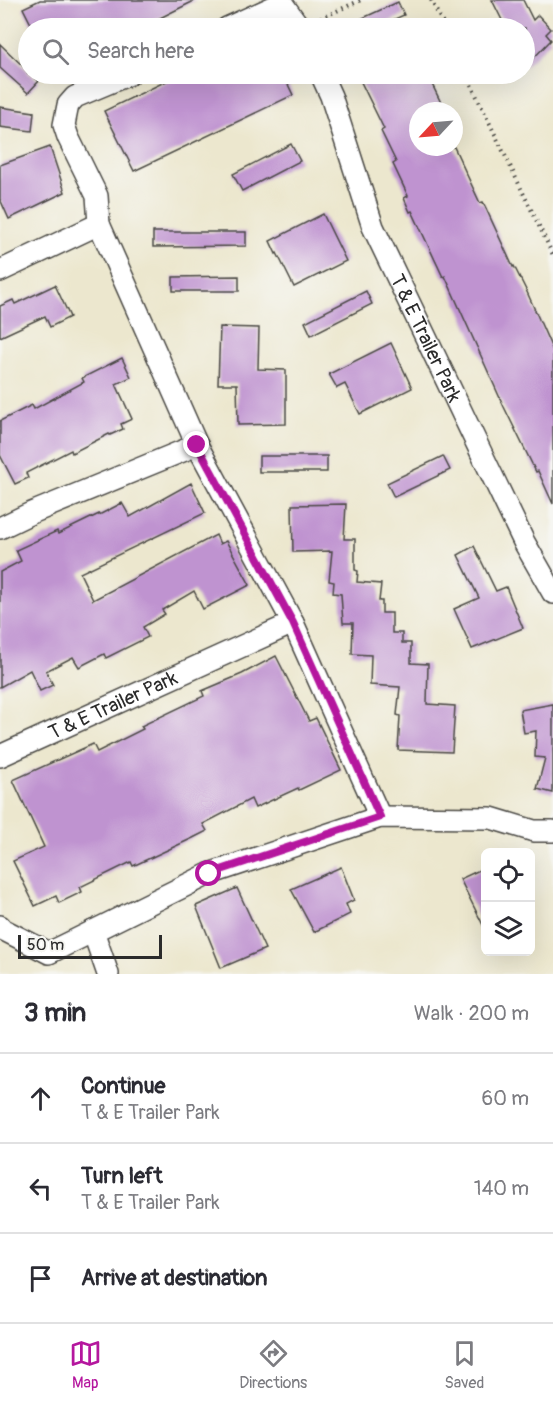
<!DOCTYPE html>
<html lang="en">
<head>
<meta charset="utf-8">
<style>
	:root { --surface:#fff; --page:#f7f7f7; --text:#2b2b33; --muted:#7c7c81; --line:#e1e1e2; --accent:#b5179e }
	body { margin:0; font-family:Pangolin,sans-serif; background:var(--page); color:var(--text) }
	.controls { position:absolute; right:18px; bottom:18px; display:grid; overflow:hidden; border-radius:9px; box-shadow:0 6px 24px #0002 }
	.controls button { width:54px; height:54px; display:grid; place-items:center; padding:0; border:0; border-bottom:2px solid var(--line); background:var(--surface); color:var(--text); font:30px sans-serif }
	.compass { position:absolute; left:409px; top:102px; width:54px; height:54px; border-radius:50%; background:var(--surface); box-shadow:0 6px 24px #0002; rotate:244deg }
	.scale { position:absolute; left:18px; bottom:15px; width:144px; box-sizing:border-box; padding-left:6px; border:3px solid #2b2b2b; border-top:0; font-size:16px; line-height:21px; white-space:nowrap; color:#2b2b2b; -webkit-text-stroke:4px #f6f6f2; paint-order:stroke }
	.stop { position:absolute; width:18px; height:18px; margin:-14px; border:4px solid #b5179e; border-radius:50%; background:#fff }
	.stop.end { background:#b5179e; border-color:#fff; box-shadow:0 2px 6px #0008 }
	.list { margin:0; padding:0; list-style:none }
	h2 { display:flex; justify-content:space-between; align-items:center; height:78px; margin:0; padding:0 24px; font-size:26px }
	h2 small { font-size:20px; font-weight:400; color:var(--muted) }
	.list li { display:grid; grid-template-columns:39px 1fr auto; gap:18px; align-items:center; box-sizing:border-box; height:90px; padding:0 24px; border-top:2px solid var(--line) }
	.list b { display:block; font-size:22px; white-space:nowrap }
	.list p { margin:0; font-size:20px; white-space:nowrap; color:var(--muted) }
	.list em { font-size:20px; font-style:normal; color:var(--muted) }
	.icon { flex:none; width:33px; height:33px; fill:none; stroke:currentColor; stroke-width:2; stroke-linecap:round; stroke-linejoin:round }
	.map { position:relative; flex:none; width:553px; height:974px; overflow:hidden }
	.search { position:absolute; background:var(--surface); box-shadow:0 6px 24px #0002; left:18px; right:18px; top:18px; height:66px; display:flex; align-items:center; gap:15px; box-sizing:border-box; padding:0 21px; border-radius:33px; color:var(--muted); font-size:22px }
	.sheet { height:348px; background:var(--surface) }
	nav { display:flex; justify-content:space-around; align-items:center; box-sizing:border-box; height:84px; border-top:2px solid var(--line); background:var(--surface); font-size:16px; color:var(--muted) }
	nav a { display:grid; justify-items:center; gap:3px }
	nav .on { color:var(--accent) }
	.map>svg:first-child { display:block }
</style>
</head>
<body>
<div class="map">
<svg width="553" height="974" viewBox="0 0 553 974">
	<rect width="100%" height="100%" fill="#f6f6f2"/>
	<filter id="ink" filterUnits="userSpaceOnUse"><feTurbulence type="fractalNoise" baseFrequency=".0167" numOctaves="2"/><feDisplacementMap in="SourceGraphic" scale="12" xChannelSelector="R" yChannelSelector="G"/><feConvolveMatrix kernelMatrix="1 2 1 2 8 2 1 2 1" color-interpolation-filters="sRGB"/></filter>
	<filter id="wash" filterUnits="userSpaceOnUse"><feTurbulence type="fractalNoise" baseFrequency=".008" numOctaves="4" result="noise"/><feDisplacementMap in="SourceGraphic" scale="24" xChannelSelector="R" yChannelSelector="G"/><feGaussianBlur stdDeviation="1.35" result="paint"/><feColorMatrix in="noise" values="0 0 0 0 0 0 0 0 0 0 0 0 0 0 0 0 0 1.4 0 .05"/><feComposite in="paint" operator="in"/></filter>
	<g filter="url(#wash)">
		<rect width="100%" height="100%" fill="#ece7ce"/>
		<g id="blocks">
			<g fill="#bf93d0">
				<polygon points="40,0 196,0 140,28 33,28 23,8"/>
				<polygon points="492,0 523,0 533,20 538,15 551,29 546,34 551,40 525,67 525,28 506,28"/>
				<polygon points="398,2 404,15 375,28 341,28"/>
				<polygon points="0,44 28,71 28,74 31,74 39,81 28,93 0,68"/>
				<polygon points="181,74 283,74 293,95 134,171 104,111"/>
				<polygon points="357,74 427,74 445,111 418,111 418,147 454,147 480,203 483,202 513,267 514,266 527,292 553,351 553,504 538,471 536,472 504,407 445,276 443,277 412,211 410,212 404,198 408,196 393,164 396,162 381,131 384,129"/>
				<polygon points="0,107 34,112 32,131 0,127"/>
				<polygon points="291,144 300,161 242,191 233,174"/>
				<polygon points="50,147 65,192 9,219 0,199 0,165"/>
				<polygon points="323,214 346,261 294,287 277,253 276,254 270,241"/>
				<polygon points="153,232 246,232 246,246 153,247"/>
				<polygon points="239,276 239,291 173,291 173,277"/>
				<polygon points="55,285 70,317 50,327 45,316 0,337 0,306 13,300 15,304"/>
				<polygon points="366,291 372,304 311,335 305,322"/>
				<polygon points="220,327 259,328 258,369 286,370 286,424 238,425 237,384 218,384"/>
				<polygon points="391,343 412,388 360,414 345,384 337,388 329,374"/>
				<polygon points="122,358 131,377 116,384 132,419 121,424 123,429 110,435 109,434 72,453 71,450 26,473 28,478 15,484 0,455 0,421 32,405 34,409 84,382 82,378"/>
				<rect x="259" y="456" width="68" height="16"/>
				<polygon points="443,456 450,470 394,497 387,483"/>
				<polygon points="191,483 205,513 80,573 93,600 216,535 220,544 226,541 250,585 203,609 194,591 162,610 165,614 143,627 148,637 106,658 104,654 79,667 73,657 46,671 53,685 40,691 30,670 0,687 0,572 21,561 16,550 57,531 58,534 99,514 99,515 122,503 130,517"/>
				<polygon points="346,504 344,539 355,539 355,570 358,571 357,582 381,584 379,601 382,601 382,613 392,613 392,633 402,633 402,643 411,643 411,663 428,664 427,704 455,706 452,752 398,750 400,716 397,715 400,687 370,685 371,655 352,654 353,623 343,623 341,594 333,593 334,582 329,581 332,551 293,552 292,505"/>
				<polygon points="474,546 496,591 506,587 523,628 472,649 454,609 479,598 458,555"/>
				<polygon points="276,656 309,721 316,718 341,770 299,790 298,788 255,808 251,799 203,824 207,831 193,838 133,866 131,862 80,887 82,892 59,903 56,896 35,906 13,861 44,847 13,780 93,744 97,752 143,729 141,726 204,696 202,691 242,674"/>
				<polygon points="553,704 553,793 537,789 545,758 535,757 536,731 524,733 520,710"/>
				<polygon points="341,867 354,900 346,904 350,914 314,932 291,889"/>
				<polygon points="486,867 486,931 460,879"/>
				<polygon points="237,888 265,949 221,968 196,906"/>
			</g>
		</g>
	</g>
	<g filter="url(#ink)">
		<use href="#blocks" fill-opacity="0" stroke="#484743" stroke-width="1.5"/>
		<g fill="none" stroke-linecap="round" stroke-linejoin="round">
			<defs>
				<g id="minor">
					<polyline points="227,28 282,3 300,28"/>
					<polyline points="130,74 75,97 68,105 64,125 68,137 97,196 99,224 197,445 293,623 380,817"/>
					<path id="s1" d="M321 74 331 96 373 227 524 542 553 593"/>
					<polyline points="0,271 99,224"/>
					<polyline points="0,528 29,514 197,445"/>
					<path id="s2" d="M0 756 293 623"/>
					<polyline points="0,926 2,929 49,953 209,874 380,817 491,818 534,831 553,831"/>
					<polyline points="93,931 108,974"/>
				</g>
			</defs>
			<use href="#minor" stroke="#484743" stroke-width="24"/>
			<g stroke="#484743" stroke-width="4" stroke-dasharray="1.5 4.5" stroke-linecap="butt">
				<polyline points="431,0 445,28"/>
				<polyline points="315,21 361,0"/>
				<polyline points="466,74 553,255"/>
			</g>
			<use href="#minor" stroke="#fff" stroke-width="21"/>
		</g>
	</g>
	<g fill="none" stroke-linecap="round" stroke-linejoin="round" filter="url(#ink)">
		<polyline stroke="#b5179e" stroke-width="8" points="197,445 293,623 380,817 209,874"/>
	</g>
	<g text-anchor="middle" stroke-width="4.5" stroke-linejoin="round" paint-order="stroke">
		<g font-size="20" fill="#2b2b2b" stroke="#f6f6f2">
			<text dy="7" stroke="none"><textPath href="#s1" startOffset="285">T &amp; E Trailer Park</textPath></text>
			<text dy="7" stroke="none"><textPath href="#s2" startOffset="124">T &amp; E Trailer Park</textPath></text>
		</g>
	</g>
</svg>
<div class="controls">
<button><svg class="icon" aria-label="locate" viewBox="0 0 24 24"><circle cx="12" cy="12" r="6"/><path d="M12 2v4M12 18v4M2 12h4M18 12h4"/></svg></button>
<button><svg class="icon" aria-label="layers" viewBox="0 0 24 24"><path d="M12 4l9 5-9 5-9-5zM3 14l9 5 9-5"/></svg></button>
</div>
<svg class="compass" viewBox="-18 -18 36 36"><path d="M0-13l5 13h-10z" fill="#e53935"/><path d="M0 13l5-13h-10z" fill="#7c7c81"/></svg>
<div class="scale">50 m</div>
<div class="stop" style="left:209px;top:874px"></div>
<div class="stop end" style="left:197px;top:445px"></div>
<div class="search"><svg class="icon" aria-label="search" viewBox="0 0 24 24"><circle cx="10" cy="10" r="6"/><path d="M15 15l6 6"/></svg>Search here</div>
</div>
<section class="sheet">
<h2>3 min<small>Walk · 200 m</small></h2>
<ul class="list">
<li><svg class="icon" aria-label="ahead" viewBox="0 0 24 24"><path d="M12 20V5M6 11l6-6 6 6"/></svg><div><b>Continue</b><p>T &amp; E Trailer Park</p></div><em>60 m</em></li>
<li><svg class="icon" aria-label="left" viewBox="0 0 24 24"><path d="M17 20v-9H6M10 6l-5 5 5 5"/></svg><div><b>Turn left</b><p>T &amp; E Trailer Park</p></div><em>140 m</em></li>
<li><svg class="icon" aria-label="arrive" viewBox="0 0 24 24"><path d="M6 21V4h12l-3 4 3 4H6"/></svg><div><b>Arrive at destination</b></div></li>
</ul>
</section>
<nav>
<a class="on"><svg class="icon" aria-label="map" viewBox="0 0 24 24"><path d="M3 6l6-2 6 2 6-2v14l-6 2-6-2-6 2zM9 4v14M15 6v14"/></svg>Map</a>
<a><svg class="icon" aria-label="directions" viewBox="0 0 24 24"><path d="M12 3l9 9-9 9-9-9zM9 14v-3h6M13 9l2 2-2 2"/></svg>Directions</a>
<a><svg class="icon" aria-label="saved" viewBox="0 0 24 24"><path d="M7 4h10v16l-5-4-5 4z"/></svg>Saved</a>
</nav>
</body>
</html>
